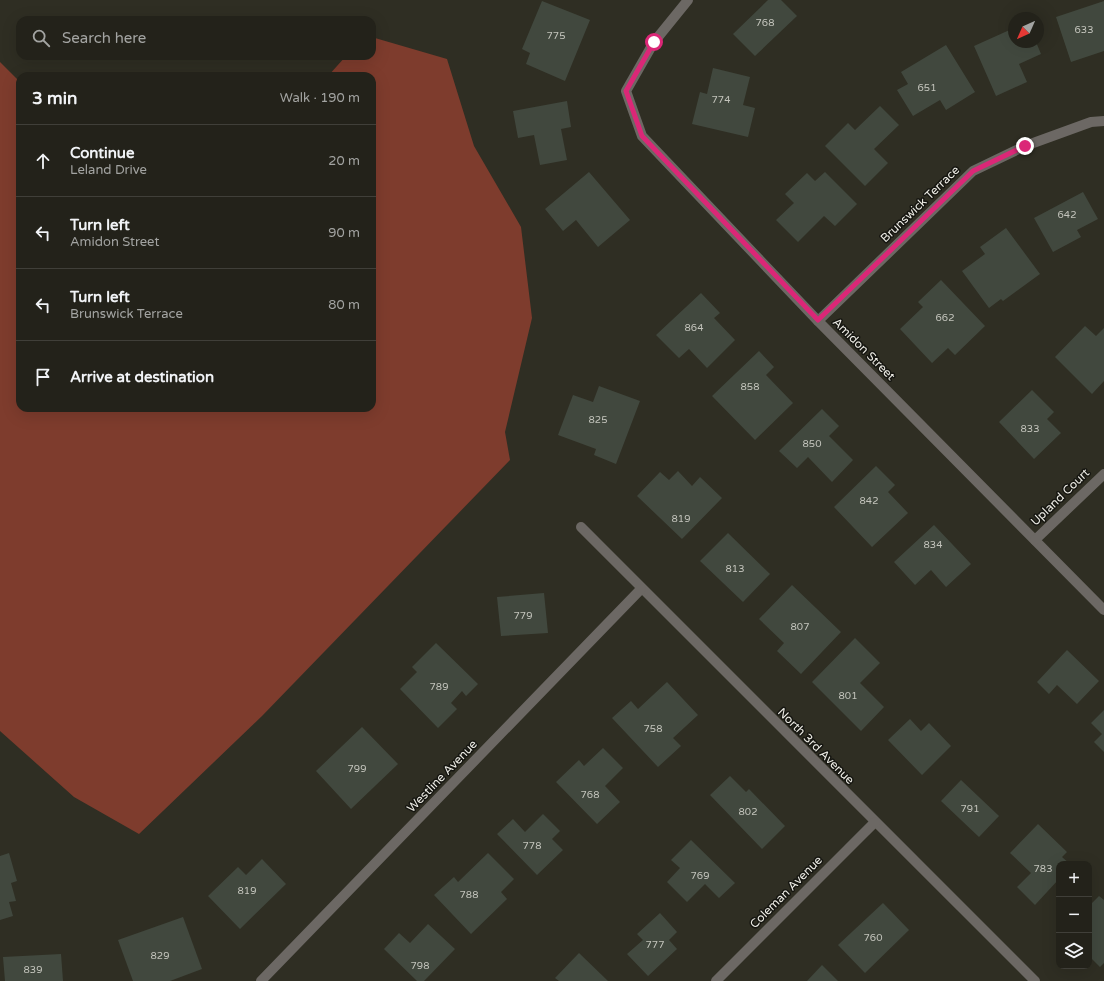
<!DOCTYPE html>
<html lang="en">
<head>
<meta charset="utf-8">
<style>
	:root { --surface:#23221a; --page:#2b2a23; --text:#f1f3f6; --muted:#a3a4a2; --line:#403f39 }
	body { margin:0; font-family:"Varela Round",sans-serif; background:var(--page); color:var(--text) }
	.controls { position:absolute; right:12px; bottom:12px; display:grid; overflow:hidden; border-radius:8px; box-shadow:0 4px 16px #0002 }
	.controls button { width:36px; height:36px; display:grid; place-items:center; padding:0; border:0; border-bottom:1px solid var(--line); background:var(--surface); color:var(--text); font:20px sans-serif }
	.compass { position:absolute; left:1008px; top:12px; width:36px; height:36px; border-radius:50%; background:var(--surface); box-shadow:0 4px 16px #0002; rotate:225deg }
	.stop { position:absolute; width:12px; height:12px; margin:-9px; border:3px solid #db2777; border-radius:50%; background:#fff }
	.stop.end { background:#db2777; border-color:#fff; box-shadow:0 1px 4px #0008 }
	.list { margin:0; padding:0; list-style:none }
	h2 { display:flex; justify-content:space-between; align-items:center; height:52px; margin:0; padding:0 16px; font-size:17px }
	h2 small { font-size:13px; font-weight:400; color:var(--muted) }
	.list li { display:grid; grid-template-columns:26px 1fr auto; gap:12px; align-items:center; box-sizing:border-box; height:72px; padding:0 16px; border-top:1px solid var(--line) }
	.list b { display:block; font-size:15px; white-space:nowrap }
	.list p { margin:0; font-size:13px; white-space:nowrap; color:var(--muted) }
	.list em { font-size:13px; font-style:normal; color:var(--muted) }
	.icon { flex:none; width:22px; height:22px; fill:none; stroke:currentColor; stroke-width:2; stroke-linecap:round; stroke-linejoin:round }
	.map { position:relative; flex:none; width:1104px; height:981px; overflow:hidden }
	.search { position:absolute; background:var(--surface); box-shadow:0 4px 16px #0002; left:16px; top:16px; width:360px; height:44px; display:flex; align-items:center; gap:10px; box-sizing:border-box; padding:0 14px; border-radius:12px; color:var(--muted); font-size:15px }
	.panel { position:absolute; background:var(--surface); box-shadow:0 4px 16px #0002; left:16px; top:72px; width:360px; height:340px; border-radius:12px }
	.map>svg:first-child { display:block }
</style>
</head>
<body>
<div class="map">
<svg width="1104" height="981" viewBox="0 0 1104 981">
	<rect width="100%" height="100%" fill="#2f2e23"/>
	<polygon fill="#7e3c2d" points="375,38 447,59 474,146 521,227 532,318 505,432 510,460 262,716 139,834 74,797 0,731 0,62 20,82 20,408 372,408 372,76 328,76 346,56 372,56 372,40"/>
	<g fill="#41483e">
		<polygon points="768,0 781,0 797,16 755,56 733,34"/>
		<polygon points="542,1 590,20 565,81 526,64 530,53 522,49"/>
		<polygon points="1104,1 1104,51 1071,62 1056,17"/>
		<polygon points="1014,28 1014,42 1036,42 1041,54 1019,64 1027,82 996,96 974,46"/>
		<polygon points="946,45 975,92 946,110 940,100 913,116 897,90 908,84 901,72"/>
		<polygon points="713,68 750,77 743,105 755,108 748,137 692,124 700,92 707,94"/>
		<polygon points="567,101 571,127 561,129 567,160 540,165 534,135 518,138 513,111"/>
		<polygon points="880,106 899,125 874,149 888,163 865,186 825,146 848,123 855,130"/>
		<polygon points="589,172 630,220 598,247 576,220 563,231 545,209"/>
		<polygon points="825,172 857,204 835,226 824,216 798,242 776,220 794,203 785,194 807,173 815,181"/>
		<polygon points="1083,192 1098,219 1077,230 1081,237 1053,252 1034,218"/>
		<polygon points="1006,228 1040,274 1003,301 1001,299 989,308 962,271 985,254 980,247"/>
		<polygon points="941,280 985,326 955,355 948,348 932,363 900,329 923,307 918,302"/>
		<polygon points="701,293 720,313 714,318 735,340 707,368 689,349 679,358 656,335"/>
		<polygon points="1085,326 1096,336 1104,328 1104,381 1092,394 1055,357"/>
		<polygon points="759,351 774,367 766,375 793,403 755,440 712,396"/>
		<polygon points="599,386 640,401 616,464 594,455 596,449 558,435 573,395 593,402"/>
		<polygon points="1032,390 1054,412 1047,419 1061,433 1034,459 999,422"/>
		<polygon points="822,409 839,426 829,436 853,460 832,482 808,457 797,468 779,451"/>
		<polygon points="876,466 895,485 888,492 908,513 872,547 834,507"/>
		<polygon points="678,471 692,486 700,477 722,498 682,539 637,496 660,472 669,480"/>
		<polygon points="934,525 971,564 946,587 931,570 915,585 894,562"/>
		<polygon points="728,533 770,574 743,602 700,561"/>
		<polygon points="792,585 841,632 801,674 777,651 784,643 759,619"/>
		<polygon points="544,593 548,633 501,636 497,597"/>
		<polygon points="855,638 880,663 860,683 884,707 861,731 812,682"/>
		<polygon points="436,643 478,684 466,696 462,691 451,703 457,709 438,728 400,689 417,672 412,667"/>
		<polygon points="1067,650 1099,681 1077,704 1057,685 1049,694 1037,682"/>
		<polygon points="667,682 698,715 673,738 681,746 658,767 612,718 631,701 638,709"/>
		<polygon points="1104,710 1104,752 1094,742 1102,734 1091,723"/>
		<polygon points="910,719 921,731 929,723 951,746 922,775 888,740"/>
		<polygon points="362,727 398,764 351,809 316,771"/>
		<polygon points="603,748 623,768 605,786 620,802 597,824 556,782 579,760 584,766"/>
		<polygon points="730,776 746,792 749,789 785,826 762,849 710,795"/>
		<polygon points="961,780 999,816 979,837 941,801"/>
		<polygon points="543,814 560,831 552,839 563,850 537,875 497,834 513,819 525,832"/>
		<polygon points="1038,824 1067,852 1062,857 1070,864 1059,864 1059,879 1035,905 1017,887 1031,873 1010,853"/>
		<polygon points="691,840 735,883 719,898 705,884 687,902 667,882 680,868 671,860"/>
		<polygon points="9,853 17,881 11,883 16,901 9,902 13,916 0,920 0,856"/>
		<polygon points="488,853 514,879 501,892 507,899 471,934 434,895 454,877 458,882"/>
		<polygon points="262,859 286,884 240,929 208,896 238,867 246,875"/>
		<polygon points="1099,896 1104,900 1104,963 1100,967 1089,956 1089,904 1090,905"/>
		<polygon points="883,903 909,930 865,973 838,945"/>
		<polygon points="660,913 677,932 669,940 677,949 648,976 627,954 643,940 637,934"/>
		<polygon points="183,917 202,969 170,981 133,981 118,940"/>
		<polygon points="428,924 455,949 424,981 417,981 384,949 399,933 410,943"/>
		<polygon points="579,953 608,981 559,981 555,978"/>
		<polygon points="61,954 63,981 5,981 3,957"/>
		<polygon points="822,965 838,981 807,981"/>
	</g>
	<g fill="none" stroke-linecap="round" stroke-linejoin="round">
		<g stroke="#6c6864" stroke-width="10">
			<polyline points="688,0 654,42 626,91 642,136 818,321 1104,610"/>
			<polyline points="818,321 973,171 1025,146 1091,122 1104,121"/>
			<polyline points="581,527 1035,981"/>
			<polyline points="1035,540 1104,474"/>
			<polyline points="261,981 641,589"/>
			<polyline points="716,981 875,822"/>
		</g>
	</g>
	<g fill="none" stroke-linecap="round" stroke-linejoin="round">
		<polyline stroke="#db2777" stroke-width="5" points="654,42 626,91 642,136 818,320 973,171 1025,146"/>
	</g>
	<g text-anchor="middle" stroke-width="3" stroke-linejoin="round" paint-order="stroke">
		<g font-size="10" fill="#c3c4bc">
			<text x="765" y="26">768</text>
			<text x="1084" y="33">633</text>
			<text x="556" y="39">775</text>
			<text x="927" y="91">651</text>
			<text x="721" y="103">774</text>
			<text x="1067" y="218">642</text>
			<text x="945" y="321">662</text>
			<text x="694" y="331">864</text>
			<text x="750" y="390">858</text>
			<text x="598" y="423">825</text>
			<text x="1030" y="432">833</text>
			<text x="812" y="447">850</text>
			<text x="869" y="504">842</text>
			<text x="681" y="522">819</text>
			<text x="933" y="548">834</text>
			<text x="735" y="572">813</text>
			<text x="523" y="619">779</text>
			<text x="800" y="630">807</text>
			<text x="439" y="690">789</text>
			<text x="848" y="699">801</text>
			<text x="653" y="732">758</text>
			<text x="357" y="772">799</text>
			<text x="590" y="798">768</text>
			<text x="970" y="812">791</text>
			<text x="748" y="815">802</text>
			<text x="532" y="849">778</text>
			<text x="1043" y="872">783</text>
			<text x="700" y="879">769</text>
			<text x="247" y="894">819</text>
			<text x="469" y="898">788</text>
			<text x="873" y="941">760</text>
			<text x="655" y="948">777</text>
			<text x="160" y="959">829</text>
			<text x="420" y="969">798</text>
			<text x="33" y="973">839</text>
		</g>
		<g font-size="12" fill="#eeede6" stroke="#161611">
			<text transform="translate(920 204) rotate(-44)" y="4">Brunswick Terrace</text>
			<text transform="translate(864 349) rotate(45)" y="4">Amidon Street</text>
			<text transform="translate(1060 497) rotate(-44)" y="4">Upland Court</text>
			<text transform="translate(816 746) rotate(45)" y="4">North 3rd Avenue</text>
			<text transform="translate(442 776) rotate(-46)" y="4">Westline Avenue</text>
			<text transform="translate(786 892) rotate(-45)" y="4">Coleman Avenue</text>
		</g>
	</g>
</svg>
<div class="controls">
<button>+</button>
<button>−</button>
<button><svg class="icon" aria-label="layers" viewBox="0 0 24 24"><path d="M12 4l9 5-9 5-9-5zM3 14l9 5 9-5"/></svg></button>
</div>
<svg class="compass" viewBox="-18 -18 36 36"><path d="M0-13l5 13h-10z" fill="#e53935"/><path d="M0 13l5-13h-10z" fill="#a3a4a2"/></svg>
<div class="stop" style="left:654px;top:42px"></div>
<div class="stop end" style="left:1025px;top:146px"></div>
<div class="search"><svg class="icon" aria-label="search" viewBox="0 0 24 24"><circle cx="10" cy="10" r="6"/><path d="M15 15l6 6"/></svg>Search here</div>
<section class="panel">
<h2>3 min<small>Walk · 190 m</small></h2>
<ul class="list">
<li><svg class="icon" aria-label="ahead" viewBox="0 0 24 24"><path d="M12 20V5M6 11l6-6 6 6"/></svg><div><b>Continue</b><p>Leland Drive</p></div><em>20 m</em></li>
<li><svg class="icon" aria-label="left" viewBox="0 0 24 24"><path d="M17 20v-9H6M10 6l-5 5 5 5"/></svg><div><b>Turn left</b><p>Amidon Street</p></div><em>90 m</em></li>
<li><svg class="icon" aria-label="left" viewBox="0 0 24 24"><path d="M17 20v-9H6M10 6l-5 5 5 5"/></svg><div><b>Turn left</b><p>Brunswick Terrace</p></div><em>80 m</em></li>
<li><svg class="icon" aria-label="arrive" viewBox="0 0 24 24"><path d="M6 21V4h12l-3 4 3 4H6"/></svg><div><b>Arrive at destination</b></div></li>
</ul>
</section>
</div>
</body>
</html>
